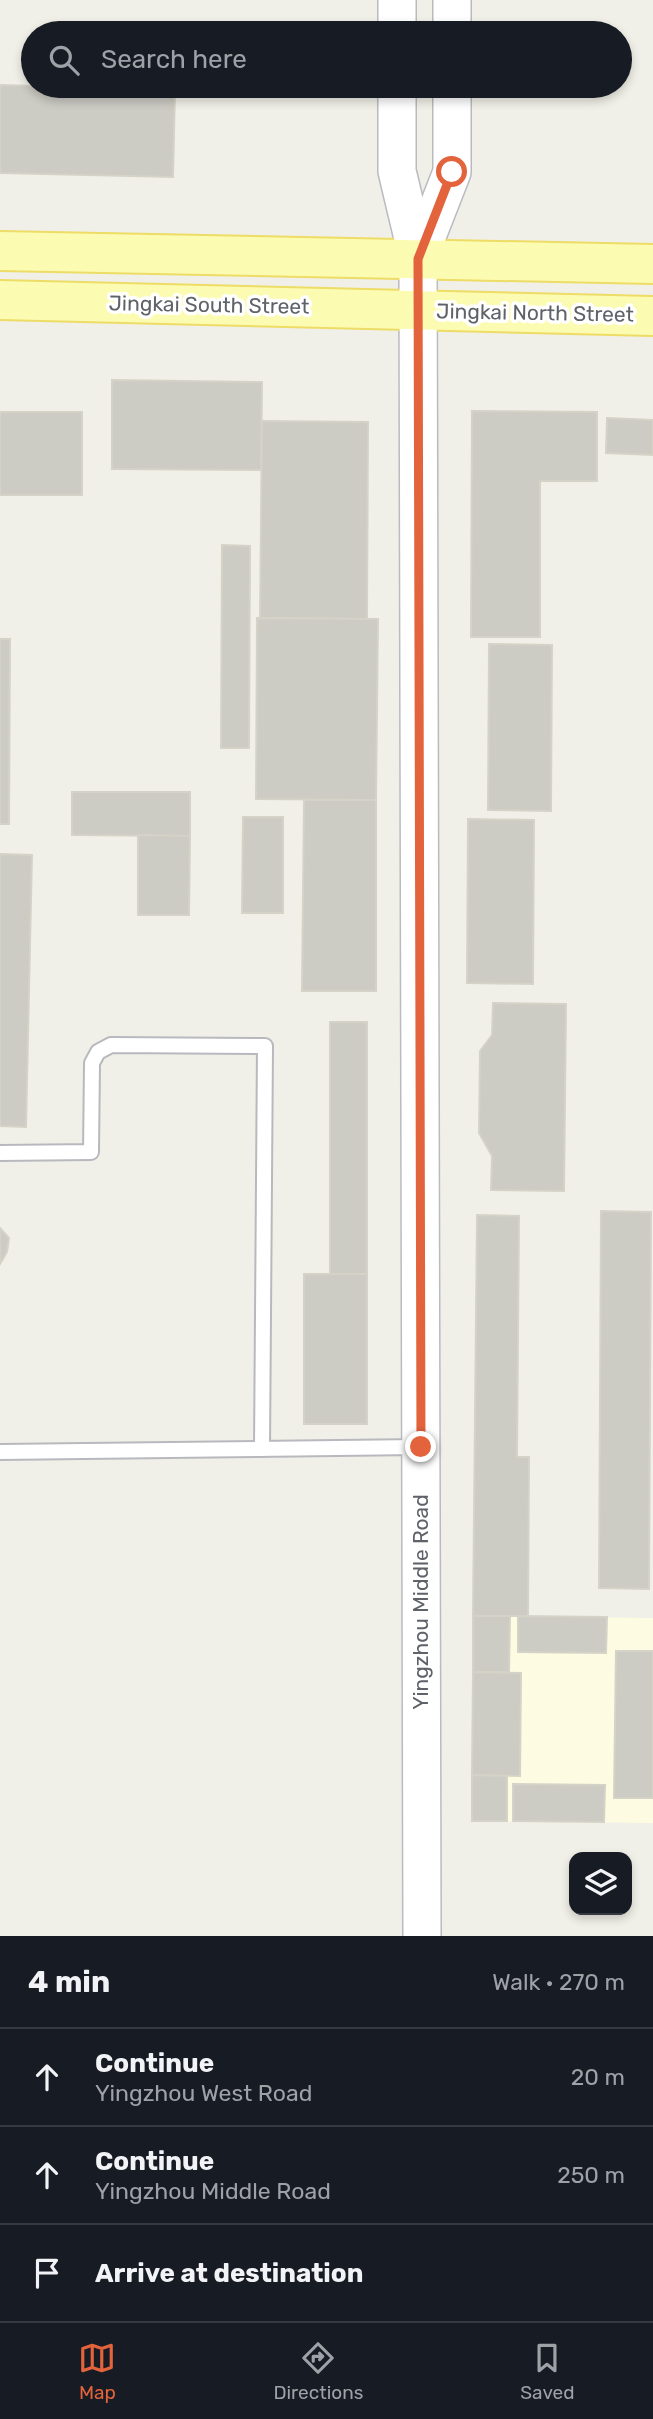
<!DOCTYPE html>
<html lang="en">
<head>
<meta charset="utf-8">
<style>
	:root { --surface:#171b24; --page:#242831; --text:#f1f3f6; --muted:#9ea1a6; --line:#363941; --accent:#e3633c }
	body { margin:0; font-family:Rubik,sans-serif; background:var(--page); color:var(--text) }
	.controls { position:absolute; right:21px; bottom:21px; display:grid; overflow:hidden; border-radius:14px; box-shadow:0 4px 10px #0003 }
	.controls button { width:63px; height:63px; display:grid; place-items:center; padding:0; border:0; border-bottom:2px solid var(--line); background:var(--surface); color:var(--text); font:35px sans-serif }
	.stop { position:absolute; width:21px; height:21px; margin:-16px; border:5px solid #e3633c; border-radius:50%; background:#fff }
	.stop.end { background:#e3633c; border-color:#fff; box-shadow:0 2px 7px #0008 }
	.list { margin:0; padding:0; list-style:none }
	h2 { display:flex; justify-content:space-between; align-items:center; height:91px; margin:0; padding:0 28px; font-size:30px }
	h2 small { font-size:23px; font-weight:400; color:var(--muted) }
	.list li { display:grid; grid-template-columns:46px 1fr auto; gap:21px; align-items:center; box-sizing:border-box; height:98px; padding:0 28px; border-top:2px solid var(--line) }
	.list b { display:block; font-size:26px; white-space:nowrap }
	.list p { margin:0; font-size:23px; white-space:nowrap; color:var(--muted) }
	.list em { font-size:23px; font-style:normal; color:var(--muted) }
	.icon { flex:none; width:38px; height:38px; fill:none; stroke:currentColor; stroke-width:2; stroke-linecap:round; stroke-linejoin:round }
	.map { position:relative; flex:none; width:653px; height:1936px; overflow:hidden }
	.search { position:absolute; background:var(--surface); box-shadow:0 4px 10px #0003; left:21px; right:21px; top:21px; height:77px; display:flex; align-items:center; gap:18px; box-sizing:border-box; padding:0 24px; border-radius:38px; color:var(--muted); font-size:26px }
	.sheet { height:385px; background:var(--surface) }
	nav { display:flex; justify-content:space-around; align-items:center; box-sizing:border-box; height:98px; border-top:2px solid var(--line); background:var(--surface); font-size:19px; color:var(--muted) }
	nav a { display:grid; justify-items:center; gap:4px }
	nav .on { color:var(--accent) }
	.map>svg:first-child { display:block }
</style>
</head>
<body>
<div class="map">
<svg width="653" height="1936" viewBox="0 0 653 1936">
	<rect width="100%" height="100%" fill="#f1f0e8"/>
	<polygon fill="#fdfbe1" points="473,1616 653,1618 653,1823 472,1821"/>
	<g fill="#cccbc4" stroke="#d5d3c7" stroke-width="2">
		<polygon points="0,85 175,90 173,177 0,173"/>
		<polygon points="112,380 262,382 261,470 112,469"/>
		<polygon points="472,411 597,412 597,481 540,481 540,637 471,637"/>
		<rect x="0" y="412" width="82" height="83"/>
		<polygon points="607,418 653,420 653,455 606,453"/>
		<polygon points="262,421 368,422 367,619 260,618"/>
		<polygon points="222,545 250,546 249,748 221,748"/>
		<polygon points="257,618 378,619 376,800 256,799"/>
		<polygon points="0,639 10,639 9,824 0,824"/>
		<polygon points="489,644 552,645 551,811 488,810"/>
		<polygon points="72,792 190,792 190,836 72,835"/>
		<polygon points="304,800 376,800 376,991 302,991"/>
		<polygon points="243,817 283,817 283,913 242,913"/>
		<polygon points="468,819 534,820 533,984 467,983"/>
		<polygon points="138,835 190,836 189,915 138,915"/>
		<polygon points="0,854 32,855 26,1127 0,1126"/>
		<polygon points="493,1003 566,1004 564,1191 491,1190 492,1156 479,1133 480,1051 492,1035"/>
		<rect x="330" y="1022" width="37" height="252"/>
		<polygon points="601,1211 651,1212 649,1589 599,1588"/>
		<polygon points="477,1215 519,1216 517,1457 529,1457 528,1616 473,1616"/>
		<polygon points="0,1228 9,1238 7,1252 0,1264"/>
		<rect x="304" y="1274" width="63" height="150"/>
		<polygon points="473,1616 510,1616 509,1672 473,1672"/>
		<polygon points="518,1616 607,1617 606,1653 518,1652"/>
		<polygon points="616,1651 653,1651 653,1798 614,1798"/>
		<polygon points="473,1672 521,1673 520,1776 472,1775"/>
		<polygon points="472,1775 507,1776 507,1821 472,1821"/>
		<polygon points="513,1784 605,1785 604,1822 513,1821"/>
	</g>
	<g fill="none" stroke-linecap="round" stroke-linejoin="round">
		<defs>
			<g id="service">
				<polyline points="0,1153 91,1152 92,1063 98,1052 111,1045 265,1046 262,1449"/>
				<polyline points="0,1452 420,1447"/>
			</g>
			<g id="secondary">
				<polyline points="397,0 397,33"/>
				<polyline points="452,0 452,33"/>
				<polyline points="397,86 397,171 418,259 422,1936"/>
				<polyline points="418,259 452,172 452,86"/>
			</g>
			<g id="primary">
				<polyline points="0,251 653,264"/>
				<polyline points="0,300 653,316"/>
			</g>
		</defs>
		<use href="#service" stroke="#b8b9be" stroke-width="18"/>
		<use href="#secondary" stroke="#b9bbc1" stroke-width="40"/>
		<use href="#primary" stroke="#eddc65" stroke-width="42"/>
		<use href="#service" stroke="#fff" stroke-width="14"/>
		<use href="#secondary" stroke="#fff" stroke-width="37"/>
		<use href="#primary" stroke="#fcfbb2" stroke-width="38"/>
	</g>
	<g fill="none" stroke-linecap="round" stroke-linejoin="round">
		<polyline stroke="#e3633c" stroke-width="9" points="421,1447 418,259 452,172"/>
	</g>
	<g text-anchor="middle" stroke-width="7" stroke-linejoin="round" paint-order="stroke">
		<g font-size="21" fill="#5f6268" stroke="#fff">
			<text transform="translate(209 305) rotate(1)" y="7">Jingkai South Street</text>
			<text transform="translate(535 313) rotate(1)" y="7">Jingkai North Street</text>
			<text transform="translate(421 1602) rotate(-90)" y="7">Yingzhou Middle Road</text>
		</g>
	</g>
</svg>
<div class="controls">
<button><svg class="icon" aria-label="layers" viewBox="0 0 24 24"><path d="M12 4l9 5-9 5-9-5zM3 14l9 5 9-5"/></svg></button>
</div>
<div class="stop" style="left:452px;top:172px"></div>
<div class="stop end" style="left:421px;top:1447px"></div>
<div class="search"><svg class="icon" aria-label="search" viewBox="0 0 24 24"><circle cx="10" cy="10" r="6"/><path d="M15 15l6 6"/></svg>Search here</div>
</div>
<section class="sheet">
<h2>4 min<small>Walk · 270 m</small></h2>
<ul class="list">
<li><svg class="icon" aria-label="ahead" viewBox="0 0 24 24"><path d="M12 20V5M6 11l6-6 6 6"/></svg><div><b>Continue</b><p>Yingzhou West Road</p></div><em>20 m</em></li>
<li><svg class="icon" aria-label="ahead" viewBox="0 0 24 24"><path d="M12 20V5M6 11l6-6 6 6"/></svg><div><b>Continue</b><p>Yingzhou Middle Road</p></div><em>250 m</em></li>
<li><svg class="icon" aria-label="arrive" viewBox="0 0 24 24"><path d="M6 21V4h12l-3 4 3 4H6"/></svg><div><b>Arrive at destination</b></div></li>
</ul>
</section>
<nav>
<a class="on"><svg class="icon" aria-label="map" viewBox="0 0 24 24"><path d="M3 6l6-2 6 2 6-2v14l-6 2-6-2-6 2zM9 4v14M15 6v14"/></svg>Map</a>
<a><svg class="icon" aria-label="directions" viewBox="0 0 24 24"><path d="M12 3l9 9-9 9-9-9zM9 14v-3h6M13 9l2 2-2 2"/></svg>Directions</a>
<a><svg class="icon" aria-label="saved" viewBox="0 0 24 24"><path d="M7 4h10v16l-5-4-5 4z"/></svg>Saved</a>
</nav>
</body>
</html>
